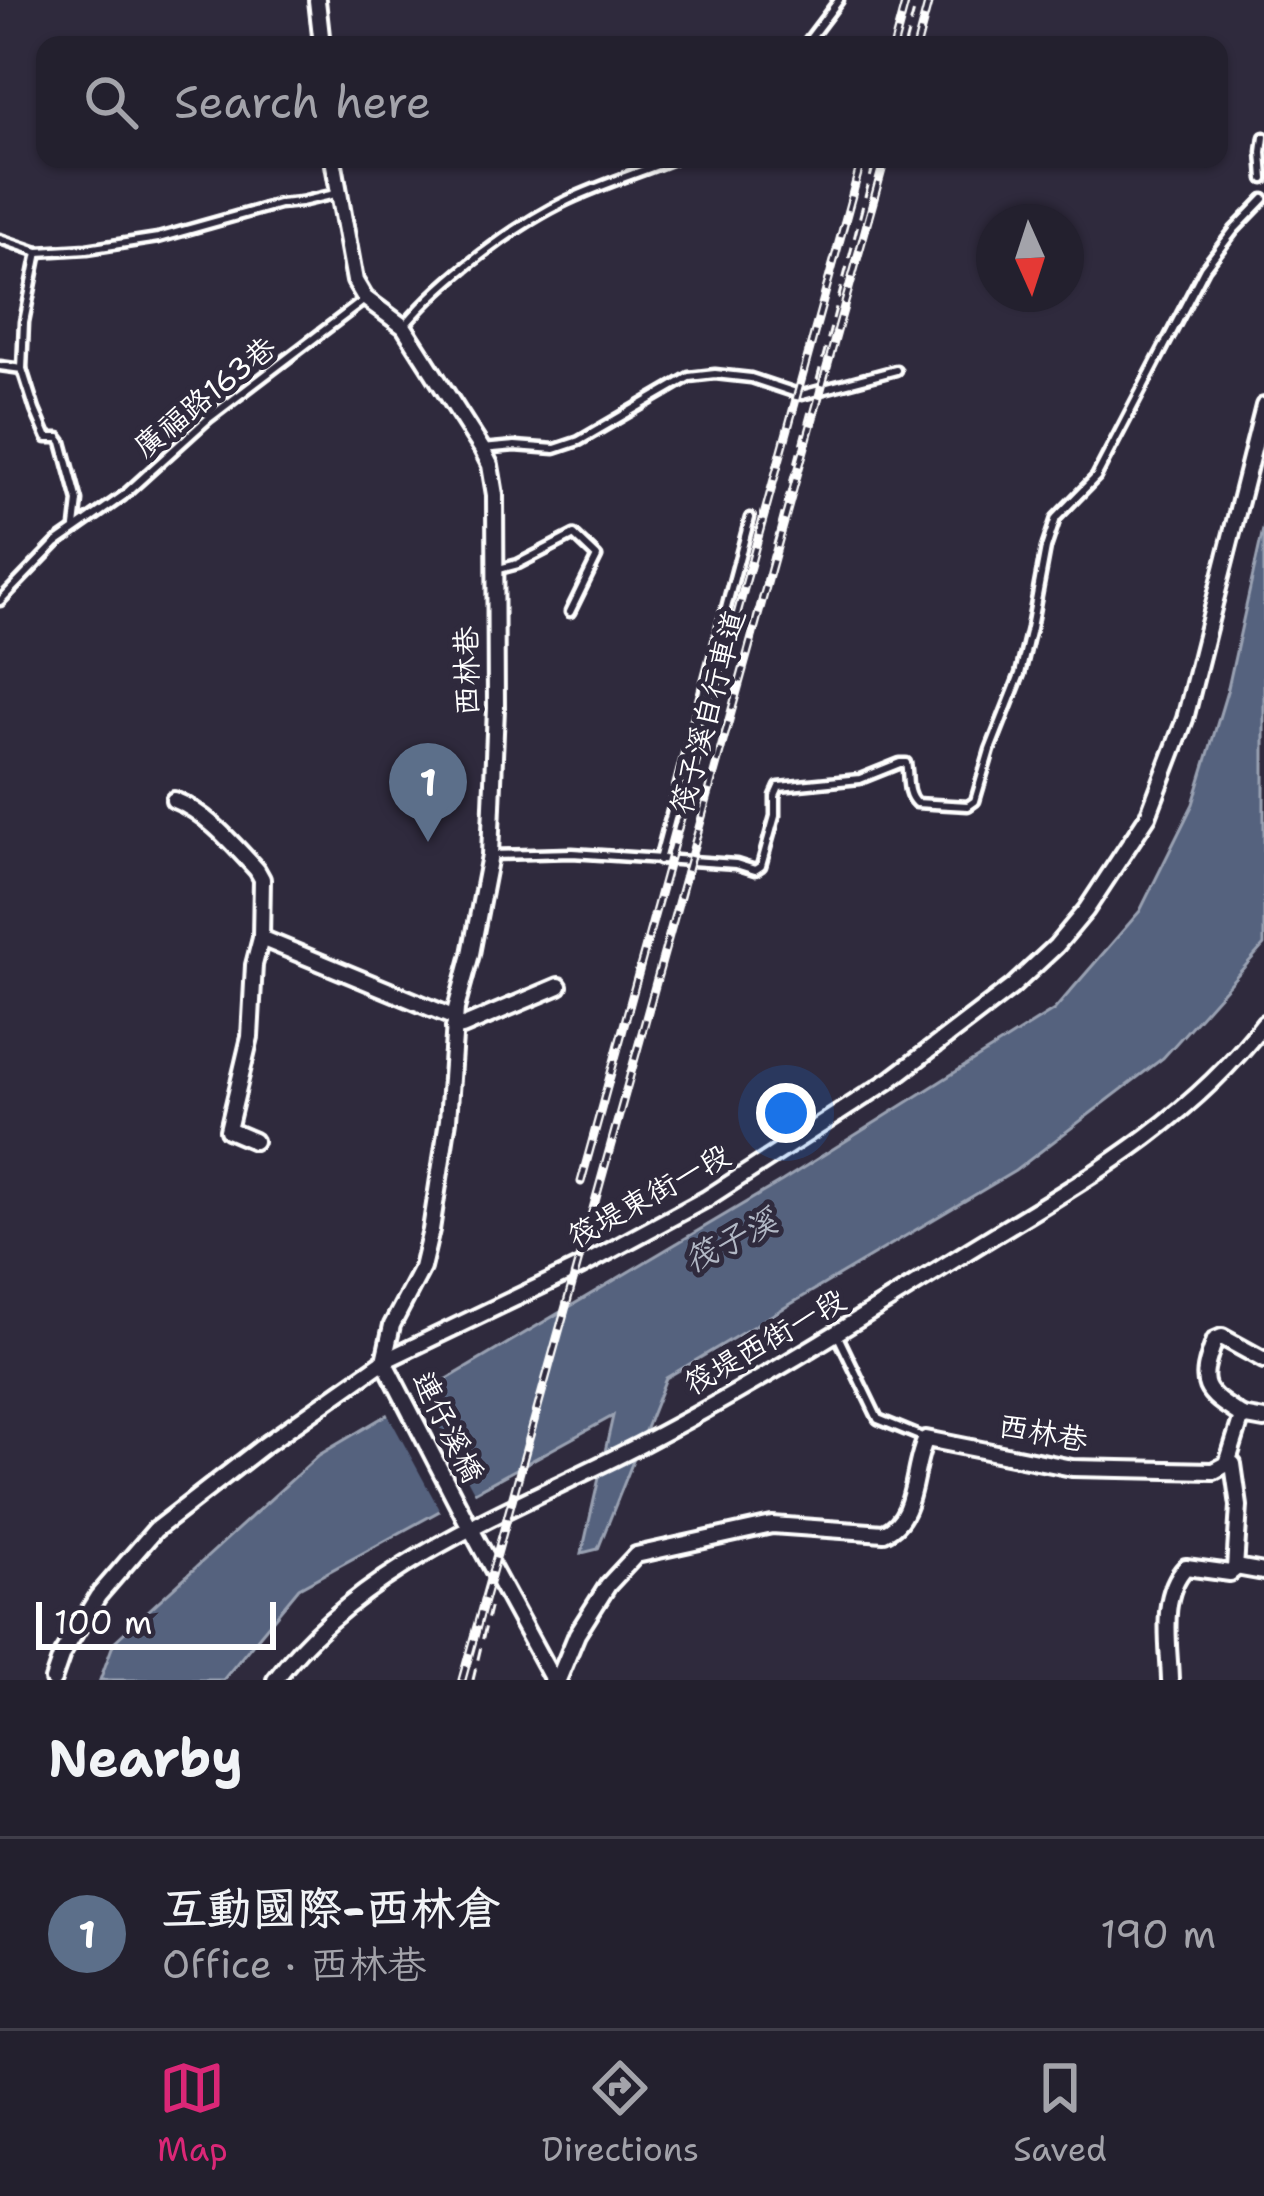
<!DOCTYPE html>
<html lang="en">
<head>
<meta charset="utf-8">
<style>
	:root { --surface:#23202e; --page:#2b2836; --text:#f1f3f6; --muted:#a3a3aa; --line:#403e4a; --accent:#db2777 }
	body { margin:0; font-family:"Shantell Sans","LXGW WenKai TC",sans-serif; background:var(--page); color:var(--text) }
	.compass { position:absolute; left:976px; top:204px; width:108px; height:108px; border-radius:50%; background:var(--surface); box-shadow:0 3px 9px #0004; rotate:177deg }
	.scale { position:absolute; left:36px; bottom:30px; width:240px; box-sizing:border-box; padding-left:12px; border:6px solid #fff; border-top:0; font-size:33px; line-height:42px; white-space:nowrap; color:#fff; -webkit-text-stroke:9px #2f2a3d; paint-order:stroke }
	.you { position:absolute; left:786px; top:1113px; width:42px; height:42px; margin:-30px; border:9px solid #fff; border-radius:50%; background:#1a73e8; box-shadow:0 0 0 18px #1a73e833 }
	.badge { display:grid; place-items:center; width:78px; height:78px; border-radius:50%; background:var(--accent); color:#fff; font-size:39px; font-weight:700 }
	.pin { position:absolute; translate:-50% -99px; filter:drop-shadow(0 3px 6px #0008) }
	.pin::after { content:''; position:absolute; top:63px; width:42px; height:36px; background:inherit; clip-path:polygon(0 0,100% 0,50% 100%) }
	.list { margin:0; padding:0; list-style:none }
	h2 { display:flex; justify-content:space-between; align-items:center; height:156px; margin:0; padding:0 48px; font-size:51px }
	h2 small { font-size:39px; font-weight:400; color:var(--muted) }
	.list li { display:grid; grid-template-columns:78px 1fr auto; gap:36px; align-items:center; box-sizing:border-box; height:192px; padding:0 48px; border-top:3px solid var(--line) }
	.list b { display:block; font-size:45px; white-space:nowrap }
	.list p { margin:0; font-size:39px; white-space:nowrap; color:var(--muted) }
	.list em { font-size:39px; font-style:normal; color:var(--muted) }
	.icon { flex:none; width:66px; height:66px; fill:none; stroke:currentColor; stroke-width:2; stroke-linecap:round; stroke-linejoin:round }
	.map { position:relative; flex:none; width:1264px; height:1680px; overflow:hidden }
	.search { position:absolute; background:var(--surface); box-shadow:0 3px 9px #0004; left:36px; right:36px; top:36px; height:132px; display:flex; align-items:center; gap:30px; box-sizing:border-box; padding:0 42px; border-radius:24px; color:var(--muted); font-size:45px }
	.sheet { height:348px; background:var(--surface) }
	nav { display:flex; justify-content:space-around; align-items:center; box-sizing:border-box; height:168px; border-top:3px solid var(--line); background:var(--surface); font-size:33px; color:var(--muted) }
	nav a { display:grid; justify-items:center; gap:6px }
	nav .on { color:var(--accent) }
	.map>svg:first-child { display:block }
</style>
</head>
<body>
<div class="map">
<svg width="1264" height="1680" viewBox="0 0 1264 1680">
	<rect width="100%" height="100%" fill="#2f2a3d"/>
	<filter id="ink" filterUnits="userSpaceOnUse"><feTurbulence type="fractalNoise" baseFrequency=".00833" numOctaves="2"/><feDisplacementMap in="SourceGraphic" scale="24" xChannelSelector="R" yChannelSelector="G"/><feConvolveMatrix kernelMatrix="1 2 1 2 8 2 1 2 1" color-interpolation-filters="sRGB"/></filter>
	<g filter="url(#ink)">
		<polygon fill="#55627e" stroke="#99a1b2" stroke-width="3" points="1264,525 1264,945 1163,1058 1015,1171 666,1378 598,1549 582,1553 613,1416 299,1588 223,1680 100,1680 114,1642 319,1455 782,1181 1054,1010 1140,911 1193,804 1228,688"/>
		<polygon fill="#2f2a3d" points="419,1389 477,1497 443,1516 385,1409"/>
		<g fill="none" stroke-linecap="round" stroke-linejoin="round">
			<defs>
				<g id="lane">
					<polyline points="805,45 839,0"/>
					<polyline points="1264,137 1262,152 1264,179"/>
					<polyline points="0,239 38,252 87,249 158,238 279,204 301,202 335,194"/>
					<path d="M406 324C444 279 515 225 568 200 602 184 638 173 673 159"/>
					<polyline points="0,366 22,369 35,410 47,438 59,438 62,442 78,501 75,527"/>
					<polyline points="22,369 24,322 38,252"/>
					<polyline points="482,449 515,446 555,449 579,441 689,377 715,374 751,378 802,395 896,370"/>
					<polyline points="499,569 518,564 574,535 597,557 570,612"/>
					<polyline points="0,601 56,543 123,496 209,418 363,301"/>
					<path d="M491 855 572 853 736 864 755 870 761 866 775 816V796L779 787 860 779 900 763H906C909 776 905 793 916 803L968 806 975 801 990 750 1020 674 1031 628 1046 548 1056 518 1096 477 1205 268 1234 230 1264 199"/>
					<polyline points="659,860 750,518"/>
					<polyline points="837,1334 878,1419 922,1437"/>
				</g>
				<g id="street">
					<polyline points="317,0 322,45"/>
					<polyline points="333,159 355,281 365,298 404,327 482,449 490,465 495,495 496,708 490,855 471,954 456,1009 448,1120 431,1230 422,1268 392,1325 384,1361"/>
					<path d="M174 800C206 812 234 845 257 870L262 879 261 938 254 965 250 1037 228 1130 254 1141"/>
					<polyline points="261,938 455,1018"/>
					<polyline points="454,1028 462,1027 559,986"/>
					<polyline points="384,1361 465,1518 553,1680"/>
					<polyline points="1242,1416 1264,1420"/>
					<path d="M1227 1464 1242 1416C1203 1391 1197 1387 1215 1340L1222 1337 1264 1360"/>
					<polyline points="1236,1567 1264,1572"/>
					<polyline points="53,1680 62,1654 98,1596 155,1530 262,1447 384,1361 580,1267 706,1199 890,1080 1012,987 1056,946 1086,910 1148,816 1185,719 1264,406"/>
					<path d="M275 1680C362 1563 514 1510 640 1445 750 1388 856 1321 962 1255 1070 1188 1186 1127 1264 1023"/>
					<path d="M558 1680 577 1634 608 1585 636 1555 772 1525 884 1533C918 1519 911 1468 926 1439L1072 1468 1214 1471 1227 1464H1233L1239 1506 1235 1569 1230 1573 1186 1567C1159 1595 1169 1644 1170 1680"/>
				</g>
			</defs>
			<use href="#lane" stroke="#fff" stroke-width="15"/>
			<use href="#street" stroke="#fff" stroke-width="22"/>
			<g stroke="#fff" stroke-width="3" stroke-dasharray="12 9" stroke-linecap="butt">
				<polyline points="905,45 917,0"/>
				<polyline points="817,380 875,159"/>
				<polyline points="694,850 810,407"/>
				<polyline points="584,1250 688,871"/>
				<polyline points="473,1680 492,1600"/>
			</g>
			<use href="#lane" stroke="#2f2a3d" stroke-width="6"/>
			<use href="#street" stroke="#2f2a3d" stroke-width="14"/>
			<defs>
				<g id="rail">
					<polyline points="894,45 906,0"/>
					<polyline points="917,45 929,0"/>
					<polyline points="581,1182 862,159"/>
					<polyline points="462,1680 885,159"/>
				</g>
			</defs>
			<use href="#rail" stroke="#fff" stroke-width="9"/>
			<use href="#rail" stroke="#2f2a3d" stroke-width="4.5" stroke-dasharray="14" stroke-linecap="butt"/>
		</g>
	</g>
	<g text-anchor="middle" stroke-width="10" stroke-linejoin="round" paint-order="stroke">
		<g font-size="30" fill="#fff" stroke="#2f2a3d">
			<text transform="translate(205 397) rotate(-39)" y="10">廣福路163巷</text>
			<text transform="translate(467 671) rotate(-91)" y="10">西林巷</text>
			<text transform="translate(708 712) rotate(-75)" y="10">筏子溪自行車道</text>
			<text transform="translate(649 1196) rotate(-29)" y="10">筏堤東街一段</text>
			<text transform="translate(765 1342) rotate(-30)" y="10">筏堤西街一段</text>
			<text transform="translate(448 1427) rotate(63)" y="10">連仔溪橋</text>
			<text transform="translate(1043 1433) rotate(10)" y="10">西林巷</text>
		</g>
		<g font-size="33" font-style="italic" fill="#b2b8c5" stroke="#2f2a3d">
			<text transform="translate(730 1240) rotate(-27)" y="12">筏子溪</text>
		</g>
	</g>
</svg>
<svg class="compass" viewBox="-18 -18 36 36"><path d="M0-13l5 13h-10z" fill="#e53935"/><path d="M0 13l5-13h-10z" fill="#a3a3aa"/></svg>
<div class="scale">100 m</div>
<div class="you"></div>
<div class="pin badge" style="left:428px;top:842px;background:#5c6f8a">1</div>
<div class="search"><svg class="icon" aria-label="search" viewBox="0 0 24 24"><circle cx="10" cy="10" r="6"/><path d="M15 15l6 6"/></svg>Search here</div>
</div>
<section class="sheet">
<h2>Nearby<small></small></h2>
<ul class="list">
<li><span class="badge" style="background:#5c6f8a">1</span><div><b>互動國際-西林倉</b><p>Office · 西林巷</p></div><em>190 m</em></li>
</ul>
</section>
<nav>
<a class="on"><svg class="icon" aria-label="map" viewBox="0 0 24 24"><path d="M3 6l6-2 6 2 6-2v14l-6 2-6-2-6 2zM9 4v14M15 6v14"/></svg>Map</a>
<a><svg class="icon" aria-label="directions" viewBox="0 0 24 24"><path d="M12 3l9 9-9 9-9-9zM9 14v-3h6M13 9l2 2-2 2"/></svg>Directions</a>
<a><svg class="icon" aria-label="saved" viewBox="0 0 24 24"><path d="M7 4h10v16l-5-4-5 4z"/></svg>Saved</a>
</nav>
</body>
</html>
